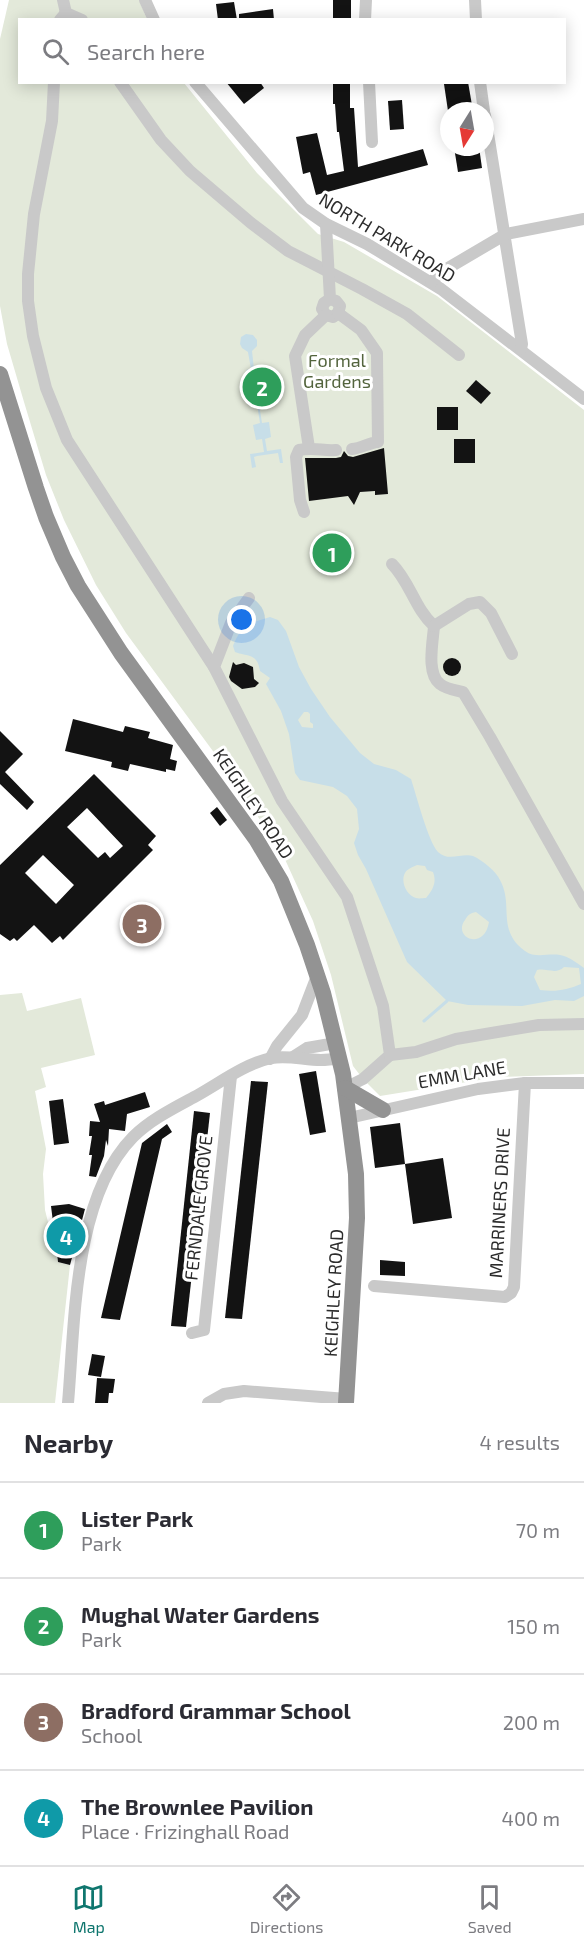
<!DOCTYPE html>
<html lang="en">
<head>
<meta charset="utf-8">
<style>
	:root { --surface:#fff; --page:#f2f2f3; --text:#2b2b33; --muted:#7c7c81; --line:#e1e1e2; --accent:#0f766e }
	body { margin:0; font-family:"Exo 2",sans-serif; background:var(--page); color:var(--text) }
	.compass { position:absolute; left:440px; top:102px; width:54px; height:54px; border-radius:50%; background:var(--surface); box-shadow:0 3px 15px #0003; rotate:191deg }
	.you { position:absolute; left:242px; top:620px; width:21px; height:21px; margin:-15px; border:4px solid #fff; border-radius:50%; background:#1a73e8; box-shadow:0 0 0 9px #1a73e833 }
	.badge { display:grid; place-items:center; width:39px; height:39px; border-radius:50%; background:var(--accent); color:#fff; font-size:20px; font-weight:700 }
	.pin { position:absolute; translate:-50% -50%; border:3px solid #fff; box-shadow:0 2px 6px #0006 }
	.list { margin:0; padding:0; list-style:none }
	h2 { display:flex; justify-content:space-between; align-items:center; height:78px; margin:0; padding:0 24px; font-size:26px }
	h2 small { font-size:20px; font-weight:400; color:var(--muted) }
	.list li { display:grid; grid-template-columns:39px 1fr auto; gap:18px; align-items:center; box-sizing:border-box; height:96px; padding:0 24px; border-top:2px solid var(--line) }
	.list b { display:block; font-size:22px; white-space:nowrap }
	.list p { margin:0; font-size:20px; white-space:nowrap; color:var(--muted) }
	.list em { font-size:20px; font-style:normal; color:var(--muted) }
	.icon { flex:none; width:33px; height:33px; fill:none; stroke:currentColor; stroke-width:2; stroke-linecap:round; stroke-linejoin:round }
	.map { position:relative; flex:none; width:584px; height:1403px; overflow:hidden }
	.search { position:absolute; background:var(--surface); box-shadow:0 3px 15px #0003; left:18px; right:18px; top:18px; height:66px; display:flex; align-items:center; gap:15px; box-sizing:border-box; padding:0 21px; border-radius:0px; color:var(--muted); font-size:22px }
	.sheet { height:462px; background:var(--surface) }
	nav { display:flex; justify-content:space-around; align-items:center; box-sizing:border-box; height:84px; border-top:2px solid var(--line); background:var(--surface); font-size:16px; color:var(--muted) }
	nav a { display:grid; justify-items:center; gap:3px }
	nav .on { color:var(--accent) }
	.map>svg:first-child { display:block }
</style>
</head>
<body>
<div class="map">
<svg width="584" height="1403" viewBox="0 0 584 1403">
	<rect width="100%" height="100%" fill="#fff"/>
	<g fill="#e3e9da">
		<polygon points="9,0 139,0 147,19 20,20 20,82 184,83 257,173 318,234 344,242 437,296 584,410 584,1074 498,1077 380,1096 363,1079 353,1066 331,975 313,921 283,855 232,777 126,633 96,585 64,520 46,475 24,402 7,344 0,306 0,39"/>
		<polygon points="22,993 27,1011 81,998 95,1055 41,1068 46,1087 35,1091 46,1149 43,1174 45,1210 58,1262 70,1265 55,1403 0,1403 0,995"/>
	</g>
	<g fill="#c7dee8" fill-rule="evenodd">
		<polygon points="246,334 253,335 257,340 257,346 252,351 254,369 259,368 259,370 254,371 257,385 265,384 265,387 257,388 259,402 264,401 265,404 259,404 262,423 269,422 271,437 265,439 267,451 281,449 283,463 280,463 278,453 257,456 254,457 256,467 252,468 250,454 264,452 262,439 256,440 253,425 260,423 257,404 252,406 251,403 256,403 254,388 246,390 245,387 254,386 251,371 247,372 246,370 251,369 248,352 242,348 240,344 241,337"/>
		<path d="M270 617 278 620 286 631 299 667 311 689 330 717 360 753 374 764 396 770 411 779C416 794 428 841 438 852 448 862 461 853 473 856 482 860 496 871 500 880 514 905 496 930 525 951 536 959 547 953 560 955 568 956 577 963 584 968V996L574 1001 555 1000 522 1006 468 1005 447 1001 407 962 366 869 358 855 354 843 359 829 357 809 347 796 333 787 300 780 295 773 289 734 281 711 266 684 270 678 260 671C257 653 249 657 235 652L233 646C243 623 248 624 270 617ZM304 712H308L310 714V722L313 724V728L302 727 298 720ZM417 865 425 866 427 870 433 872C437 882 433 890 426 898 423 898 419 899 416 898 407 896 400 882 405 873 407 869 413 867 417 865ZM476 912 489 922C484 952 452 937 465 920 468 915 470 913 476 912ZM564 967 579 968 581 984C567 990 556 992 540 990L534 977 537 970C547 968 556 975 564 967Z"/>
	</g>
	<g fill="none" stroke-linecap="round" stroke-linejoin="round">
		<polyline stroke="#c7dee8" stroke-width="3" points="424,1021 447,1001"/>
	</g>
	<g fill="#131313" fill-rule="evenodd">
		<rect x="333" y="0" width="18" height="20"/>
		<polygon points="234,2 237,20 218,20 216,4"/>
		<polygon points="273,9 274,20 239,20 239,14"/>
		<polygon points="226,82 260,82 264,88 244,104"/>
		<polygon points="333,82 350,82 350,108 354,108 358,167 423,149 428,165 316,195 310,172 303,174 296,137 317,133 327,175 344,171 339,132 337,132 335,104 333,104"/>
		<polygon points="455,82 468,82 473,111 448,111 444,84"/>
		<polygon points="402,100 404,129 390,130 388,101"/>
		<polygon points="454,147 479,147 482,168 458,172"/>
		<polygon points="476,380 491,393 481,404 466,391"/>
		<rect x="437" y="407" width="21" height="23"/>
		<rect x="454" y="439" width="21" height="24"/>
		<polygon points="384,448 388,494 375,495 375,491 360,492 354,505 348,496 309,501 305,458 336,458 341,457 344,451 348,456 353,457"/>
		<circle cx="452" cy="667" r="9"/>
		<polygon points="233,662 236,665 244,663 253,667 254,679 259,683 255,687 242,689 231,681 229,677"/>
		<polygon points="73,719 123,732 125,726 150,732 148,738 173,745 170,759 177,761 175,771 166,769 166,772 130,764 128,771 111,767 112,762 65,751"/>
		<polygon points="0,731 23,754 5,772 34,802 27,810 0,784"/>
		<path d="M94 774 156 836 148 845 153 850 63 940 60 936 52 943 34 925 17 941 14 938 10 941 0 934V865ZM87 808 123 846 110 858 105 852 98 858 67 827ZM43 855 74 885 56 904 25 873Z"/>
		<polygon points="217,807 227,820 220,826 210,813"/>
		<polygon points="316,1071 326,1132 310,1135 299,1074"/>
		<polygon points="251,1081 268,1082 242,1319 225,1318"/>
		<polygon points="145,1092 150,1107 127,1114 125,1131 109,1129 108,1146 106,1140 104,1156 96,1177 89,1176 92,1155 89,1155 92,1136 89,1136 90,1121 100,1122 94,1104 104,1101 105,1105"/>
		<polygon points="63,1099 69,1143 54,1145 49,1101"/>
		<polygon points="194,1111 210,1113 186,1327 171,1326"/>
		<polygon points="400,1123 405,1164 375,1168 370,1127"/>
		<polygon points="167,1124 172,1132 162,1139 120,1320 101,1318 142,1143"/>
		<polygon points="443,1158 452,1218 413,1224 405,1164"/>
		<polygon points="69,1204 85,1209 70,1265 58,1262 51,1206"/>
		<polygon points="380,1260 405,1262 405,1276 380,1275"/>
		<polygon points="92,1354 105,1356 101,1377 88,1375"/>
		<polygon points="97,1378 115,1379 113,1393 109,1393 108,1403 95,1403"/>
	</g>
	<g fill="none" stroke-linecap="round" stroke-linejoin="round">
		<g stroke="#c9c9c9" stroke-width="12">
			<polyline points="63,0 66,13"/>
			<polyline points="145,0 154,20"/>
			<polyline points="475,0 476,20"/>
			<polyline points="60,20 66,13 82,20"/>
			<polyline points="365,20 366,0"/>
			<polyline points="54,82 52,121 34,214 28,274 28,301 33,336 46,388 67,440 214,667"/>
			<polyline points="120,82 161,140 190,171 251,223 288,251 362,289 407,314 459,355"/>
			<polyline points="195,82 303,208 326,224 367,244 441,289 584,399"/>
			<polyline points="369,82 372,142"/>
			<polyline points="480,82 484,111"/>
			<polyline points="485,115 522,344 521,349"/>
			<polyline points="326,224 330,299 336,301 340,306 338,313 333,317 326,315 322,309 324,303 330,299"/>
			<polyline points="431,282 443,271 506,234 584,219"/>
			<path d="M338 313 361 330 377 353V357L378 442C368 443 362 448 352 449"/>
			<polyline points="309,448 295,356 305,335 326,315"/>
			<path d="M304 512 300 500 296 457 299 450C315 447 322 451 336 450"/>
			<path d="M392 564C410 582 415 609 434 626 433 642 426 673 440 684 446 689 455 690 463 692L490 737 584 904"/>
			<polyline points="249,598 231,623 214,667 282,801 347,897 383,1006 390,1055 363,1079 345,1088"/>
			<polyline points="434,626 469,604 480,602 491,613 512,654"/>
			<polyline points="390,1055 416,1052 456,1039 539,1025 584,1024"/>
			<polyline points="293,1057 307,1048 336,1043"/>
			<polyline points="270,1059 277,1046 302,1015 317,976"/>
			<polyline points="349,1118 478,1089 525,1083 584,1083"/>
			<polyline points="374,1286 505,1297 511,1293 514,1287 525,1083"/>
			<polyline points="192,1333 204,1330 231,1076"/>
			<path d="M68 1403C75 1323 73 1198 133 1137 151 1119 176 1107 198 1095 221 1082 245 1064 271 1058 289 1055 304 1060 321 1060 327 1060 334 1059 340 1058"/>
			<polyline points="208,1403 224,1394 244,1391 347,1399"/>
		</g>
		<g stroke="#939393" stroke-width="16">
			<polyline points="0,374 36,488 46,517 63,557 78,586 121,653 256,839 281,881 307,945 323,993 343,1074 356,1174 357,1218 346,1403"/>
			<polyline points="345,1088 383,1110"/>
		</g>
	</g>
	<g text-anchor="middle" stroke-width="6" stroke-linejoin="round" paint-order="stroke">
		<g font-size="18" fill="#2c2c2c" stroke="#fff">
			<text transform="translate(387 238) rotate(31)" y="6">NORTH PARK ROAD</text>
			<text transform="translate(253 804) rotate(56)" y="6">KEIGHLEY ROAD</text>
			<text transform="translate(462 1075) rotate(-10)" y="6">EMM LANE</text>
			<text transform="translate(500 1203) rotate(-87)" y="6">MARRINERS DRIVE</text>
			<text transform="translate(199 1208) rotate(-84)" y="6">FERNDALE GROVE</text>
			<text transform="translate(334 1293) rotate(-87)" y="6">KEIGHLEY ROAD</text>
		</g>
		<g font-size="18" fill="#53643d" stroke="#fff">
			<text x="337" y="367">Formal<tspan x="337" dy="21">Gardens</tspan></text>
		</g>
	</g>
</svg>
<svg class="compass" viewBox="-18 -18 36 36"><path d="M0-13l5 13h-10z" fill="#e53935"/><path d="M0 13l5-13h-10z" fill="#7c7c81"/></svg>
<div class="you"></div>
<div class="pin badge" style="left:332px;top:553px;background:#2e9e5b">1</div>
<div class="pin badge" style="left:262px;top:387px;background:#2e9e5b">2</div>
<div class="pin badge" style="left:142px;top:924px;background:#8d6e63">3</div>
<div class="pin badge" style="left:66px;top:1236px;background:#0f9aa8">4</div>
<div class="search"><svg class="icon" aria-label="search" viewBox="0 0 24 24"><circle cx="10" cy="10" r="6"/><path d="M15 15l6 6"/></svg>Search here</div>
</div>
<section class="sheet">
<h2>Nearby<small>4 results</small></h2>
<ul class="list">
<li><span class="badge" style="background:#2e9e5b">1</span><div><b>Lister Park</b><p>Park</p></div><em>70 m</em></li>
<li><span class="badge" style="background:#2e9e5b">2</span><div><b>Mughal Water Gardens</b><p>Park</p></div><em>150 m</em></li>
<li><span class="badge" style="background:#8d6e63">3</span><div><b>Bradford Grammar School</b><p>School</p></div><em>200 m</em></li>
<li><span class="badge" style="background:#0f9aa8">4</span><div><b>The Brownlee Pavilion</b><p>Place · Frizinghall Road</p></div><em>400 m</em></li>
</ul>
</section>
<nav>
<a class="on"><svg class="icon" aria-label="map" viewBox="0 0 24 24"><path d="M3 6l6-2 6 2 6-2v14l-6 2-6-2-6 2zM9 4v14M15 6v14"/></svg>Map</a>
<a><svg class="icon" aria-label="directions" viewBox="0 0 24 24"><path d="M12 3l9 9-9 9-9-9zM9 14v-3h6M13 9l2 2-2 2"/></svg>Directions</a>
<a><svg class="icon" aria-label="saved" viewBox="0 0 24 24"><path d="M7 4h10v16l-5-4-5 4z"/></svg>Saved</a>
</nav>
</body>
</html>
